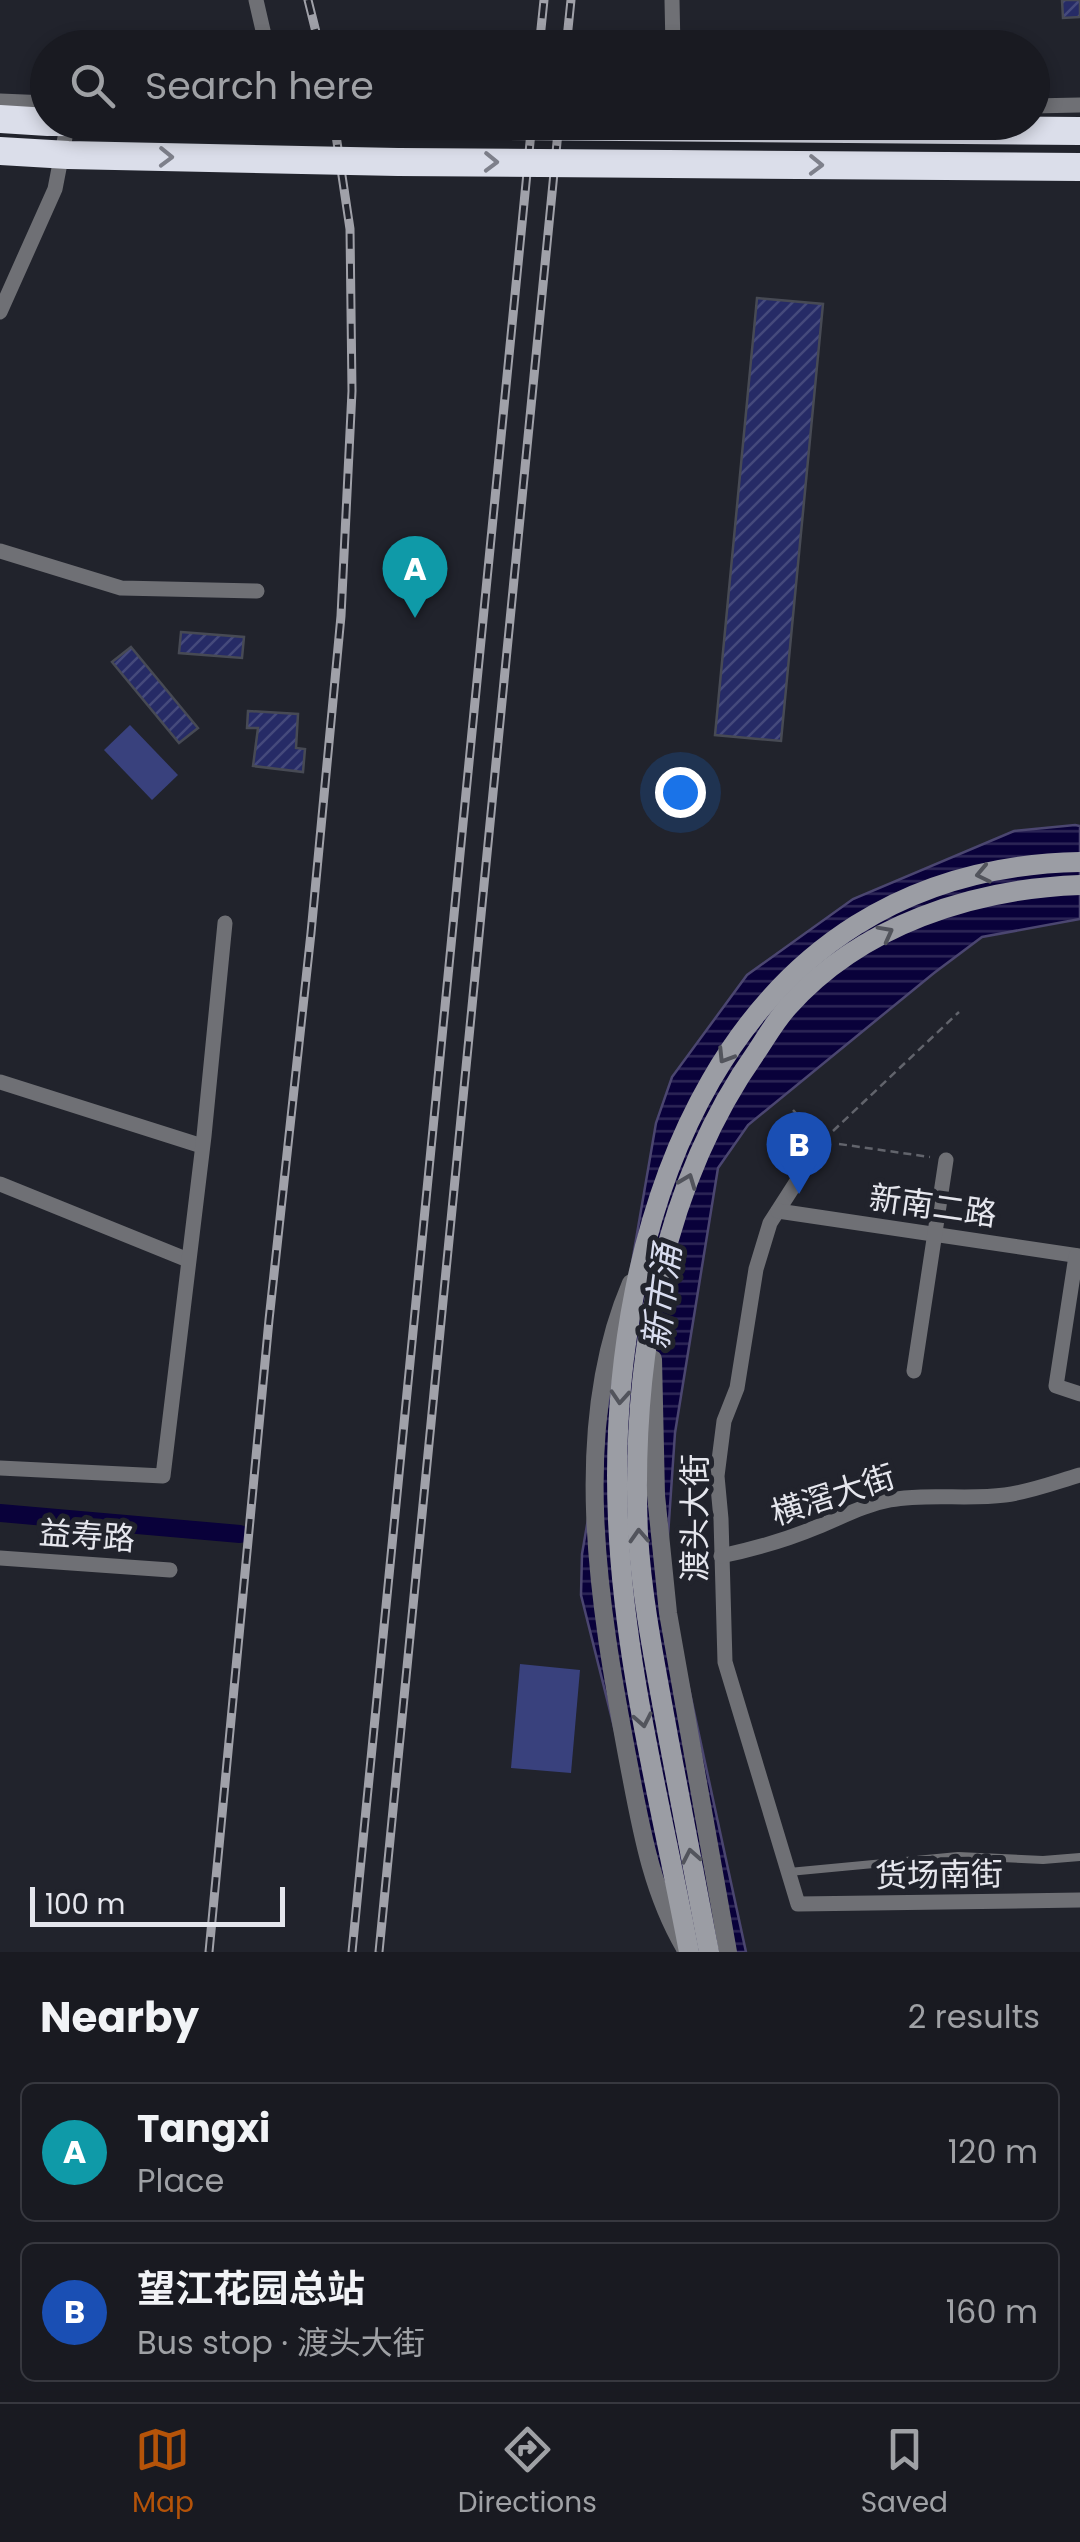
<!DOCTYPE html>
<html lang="en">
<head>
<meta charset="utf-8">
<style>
	:root { --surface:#191a21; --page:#26272e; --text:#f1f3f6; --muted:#9fa1a5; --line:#37383f; --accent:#b45309 }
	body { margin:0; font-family:Poppins,"Noto Sans SC",sans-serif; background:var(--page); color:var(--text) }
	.scale { position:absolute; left:30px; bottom:25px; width:255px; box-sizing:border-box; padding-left:10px; border:5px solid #e5e6ed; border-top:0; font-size:28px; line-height:35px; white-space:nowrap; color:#e5e6ed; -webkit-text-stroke:8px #21232c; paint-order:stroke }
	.you { position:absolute; left:680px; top:792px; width:35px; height:35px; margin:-25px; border:8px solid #fff; border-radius:50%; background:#1a73e8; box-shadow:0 0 0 15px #1a73e833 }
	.badge { display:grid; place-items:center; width:65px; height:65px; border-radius:50%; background:var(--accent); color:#fff; font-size:32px; font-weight:700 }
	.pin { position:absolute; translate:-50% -82px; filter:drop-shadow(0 2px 5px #0008) }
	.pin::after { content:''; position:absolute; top:52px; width:35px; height:30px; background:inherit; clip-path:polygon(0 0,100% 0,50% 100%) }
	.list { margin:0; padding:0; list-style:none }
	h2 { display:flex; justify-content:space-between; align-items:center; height:130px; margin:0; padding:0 40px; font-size:42px }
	h2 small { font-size:32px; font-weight:400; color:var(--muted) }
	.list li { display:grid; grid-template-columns:65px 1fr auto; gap:30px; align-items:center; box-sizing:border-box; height:140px; margin:0 20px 20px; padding:0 20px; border:2px solid var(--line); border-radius:15px }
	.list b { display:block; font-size:38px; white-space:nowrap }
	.list p { margin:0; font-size:32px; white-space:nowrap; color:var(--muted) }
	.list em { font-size:32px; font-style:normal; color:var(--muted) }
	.icon { flex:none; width:55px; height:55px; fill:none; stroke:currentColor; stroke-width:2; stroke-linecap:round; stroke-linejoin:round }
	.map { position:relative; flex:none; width:1080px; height:1952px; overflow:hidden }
	.search { position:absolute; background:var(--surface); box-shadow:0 5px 15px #0003; left:30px; right:30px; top:30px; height:110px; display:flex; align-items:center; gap:25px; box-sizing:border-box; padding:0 35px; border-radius:55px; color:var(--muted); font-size:38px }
	.sheet { height:450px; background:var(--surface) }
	nav { display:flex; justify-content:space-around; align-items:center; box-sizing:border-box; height:140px; border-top:2px solid var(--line); background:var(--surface); font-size:28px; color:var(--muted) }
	nav a { display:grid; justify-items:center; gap:5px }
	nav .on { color:var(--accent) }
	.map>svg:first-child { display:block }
</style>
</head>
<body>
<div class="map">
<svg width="1080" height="1952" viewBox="0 0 1080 1952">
	<defs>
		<pattern id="water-rules" width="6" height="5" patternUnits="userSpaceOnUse" patternTransform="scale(2.5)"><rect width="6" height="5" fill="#09013a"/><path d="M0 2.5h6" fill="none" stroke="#2d2657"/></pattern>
		<pattern id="building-hatch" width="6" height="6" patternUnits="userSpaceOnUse" patternTransform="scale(2.5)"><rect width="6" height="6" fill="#262b66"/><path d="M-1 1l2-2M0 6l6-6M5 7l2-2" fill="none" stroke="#454a7c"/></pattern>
	</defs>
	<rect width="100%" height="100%" fill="#21232c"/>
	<g fill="#39417d">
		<polygon points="130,725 178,775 152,800 104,750"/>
		<polygon points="520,1664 580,1670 571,1773 511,1768"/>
	</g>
	<polygon fill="url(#water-rules)" stroke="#4b4670" stroke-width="2.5" points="1075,825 1080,826 1080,919 982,937 934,973 748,1125 718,1168 675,1433 666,1565 682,1656 746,1952 678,1952 634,1807 581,1595 582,1554 656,1123 672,1077 747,975 853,899 1014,831"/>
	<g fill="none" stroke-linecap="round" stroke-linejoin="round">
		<polyline stroke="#09013a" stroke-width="18" points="0,1513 240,1534"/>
	</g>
	<g fill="url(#building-hatch)" stroke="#474a54" stroke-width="2.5">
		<polygon points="1062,0 1080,0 1080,17 1063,18"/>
		<polygon points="757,298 823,304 781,741 715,735"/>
		<polygon points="181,632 244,637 242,658 179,653"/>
		<polygon points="131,647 198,728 179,743 112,662"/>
		<polygon points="248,711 298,714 296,748 305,749 303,772 253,766 258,728 247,728"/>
	</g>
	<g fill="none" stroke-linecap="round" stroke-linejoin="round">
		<g stroke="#62646c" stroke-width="2.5" stroke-dasharray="8 5" stroke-linecap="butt">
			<polyline points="793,1110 811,1130"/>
			<polyline points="833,1131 959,1012"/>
			<polyline points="839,1144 930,1157"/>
		</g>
		<polyline stroke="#6f7075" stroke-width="8" points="789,1872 958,1856 1043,1860 1080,1857"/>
		<g stroke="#6f7075" stroke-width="15">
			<polyline points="256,0 267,48"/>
			<polyline points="672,0 673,48"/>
			<polyline points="0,101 48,103"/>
			<polyline points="1032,106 1080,105"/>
			<polyline points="0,312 55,189 68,122"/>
			<polyline points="0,551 121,588 257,591"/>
			<polyline points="0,1082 202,1146"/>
			<polyline points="822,1142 770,1223 756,1269 737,1388 724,1421 717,1476 721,1519 725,1662 798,1904 1080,1900"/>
			<polyline points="0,1184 188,1260"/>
			<polyline points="778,1211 1080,1256"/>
			<polyline points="1076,1256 1056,1386 1080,1394"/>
			<polyline points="914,1371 946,1160"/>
			<polyline points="0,1468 163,1476 204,1136 225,923"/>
			<path d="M721 1556C754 1549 786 1540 817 1527 842 1517 863 1505 890 1500 928 1493 967 1500 1005 1495 1030 1492 1056 1482 1080 1475"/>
			<polyline points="0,1558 170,1570"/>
		</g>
		<g stroke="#6f7075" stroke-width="18">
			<path d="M631 1283C569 1428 599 1605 627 1755 640 1822 650 1890 686 1950"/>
			<polyline points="653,1359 656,1495 668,1613 728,1952"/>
		</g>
		<g stroke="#9b9da4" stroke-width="20">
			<path d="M689 1952C662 1809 624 1666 618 1520 605 1219 725 868 1080 862"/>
			<path d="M709 1952C695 1880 682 1808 668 1736 656 1669 642 1602 638 1534 631 1368 659 1189 757 1051 767 1036 776 1020 788 1007 861 925 973 889 1080 885"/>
		</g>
		<polyline stroke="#dbdeea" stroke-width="28" points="0,119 48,122"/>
		<defs>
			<g id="rail">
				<polyline points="308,0 320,48"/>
				<polyline points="539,48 544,0"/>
				<polyline points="566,48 571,0"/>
				<polyline points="209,1952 269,1320 311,933 341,616 352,391 350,229 334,122"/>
				<polyline points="352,1952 532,122"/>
				<polyline points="379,1952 559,122"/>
			</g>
		</defs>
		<use href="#rail" stroke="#a0a1a9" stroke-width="9"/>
		<use href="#rail" stroke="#21232c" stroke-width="5" stroke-dasharray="15" stroke-linecap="butt"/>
		<g stroke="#dbdeea" stroke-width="28">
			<polyline points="52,122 1080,131"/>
			<polyline points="0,151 68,155 398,162 1080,167"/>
		</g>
	</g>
	<defs><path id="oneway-chevron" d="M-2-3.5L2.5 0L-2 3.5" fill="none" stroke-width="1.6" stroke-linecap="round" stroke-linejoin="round" transform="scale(2.5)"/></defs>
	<g stroke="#7e808b">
		<use href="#oneway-chevron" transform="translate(166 157) rotate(1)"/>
		<use href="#oneway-chevron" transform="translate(491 162) rotate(1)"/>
		<use href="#oneway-chevron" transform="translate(816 165) rotate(1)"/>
	</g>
	<g stroke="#52545c">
		<use href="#oneway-chevron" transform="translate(983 874) rotate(168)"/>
		<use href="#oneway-chevron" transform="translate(886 933) rotate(-28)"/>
		<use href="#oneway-chevron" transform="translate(725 1056) rotate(122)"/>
		<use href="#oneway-chevron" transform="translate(688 1181) rotate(-69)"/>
		<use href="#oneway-chevron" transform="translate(620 1397) rotate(94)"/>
		<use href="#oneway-chevron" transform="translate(639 1536) rotate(-93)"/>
		<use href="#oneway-chevron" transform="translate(643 1720) rotate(79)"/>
		<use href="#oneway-chevron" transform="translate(691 1856) rotate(-101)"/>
	</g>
	<g text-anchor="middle" stroke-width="10" stroke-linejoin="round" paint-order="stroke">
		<g font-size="32" fill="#e5e6ed" stroke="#21232c">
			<text transform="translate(933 1206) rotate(8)" y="11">新南二路</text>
			<text transform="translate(833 1495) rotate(-18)" y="11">横滘大街</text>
			<text transform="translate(695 1518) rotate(-90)" y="11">渡头大街</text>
			<text transform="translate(87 1536) rotate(4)" y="11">益寿路</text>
			<text transform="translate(939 1875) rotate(-1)" y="11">货场南街</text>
		</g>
		<g font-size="35" font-style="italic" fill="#d8dcef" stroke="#21232c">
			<text transform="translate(662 1297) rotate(-83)" y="12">新市涌</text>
		</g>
	</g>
</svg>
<div class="scale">100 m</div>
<div class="you"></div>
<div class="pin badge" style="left:415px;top:618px;background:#0f9aa8">A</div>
<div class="pin badge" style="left:799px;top:1194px;background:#1a4fb4">B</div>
<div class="search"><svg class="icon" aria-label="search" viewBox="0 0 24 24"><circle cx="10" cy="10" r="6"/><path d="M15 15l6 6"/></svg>Search here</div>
</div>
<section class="sheet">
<h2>Nearby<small>2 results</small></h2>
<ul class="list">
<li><span class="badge" style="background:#0f9aa8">A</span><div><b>Tangxi</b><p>Place</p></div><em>120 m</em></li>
<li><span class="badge" style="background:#1a4fb4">B</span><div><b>望江花园总站</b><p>Bus stop · 渡头大街</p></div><em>160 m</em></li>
</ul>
</section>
<nav>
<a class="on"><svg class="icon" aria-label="map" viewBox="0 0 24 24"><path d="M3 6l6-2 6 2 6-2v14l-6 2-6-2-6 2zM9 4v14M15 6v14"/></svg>Map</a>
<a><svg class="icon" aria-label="directions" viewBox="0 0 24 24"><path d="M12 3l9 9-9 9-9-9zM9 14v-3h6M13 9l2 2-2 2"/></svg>Directions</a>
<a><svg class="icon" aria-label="saved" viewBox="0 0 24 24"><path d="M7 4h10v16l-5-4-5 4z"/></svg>Saved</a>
</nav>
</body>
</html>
